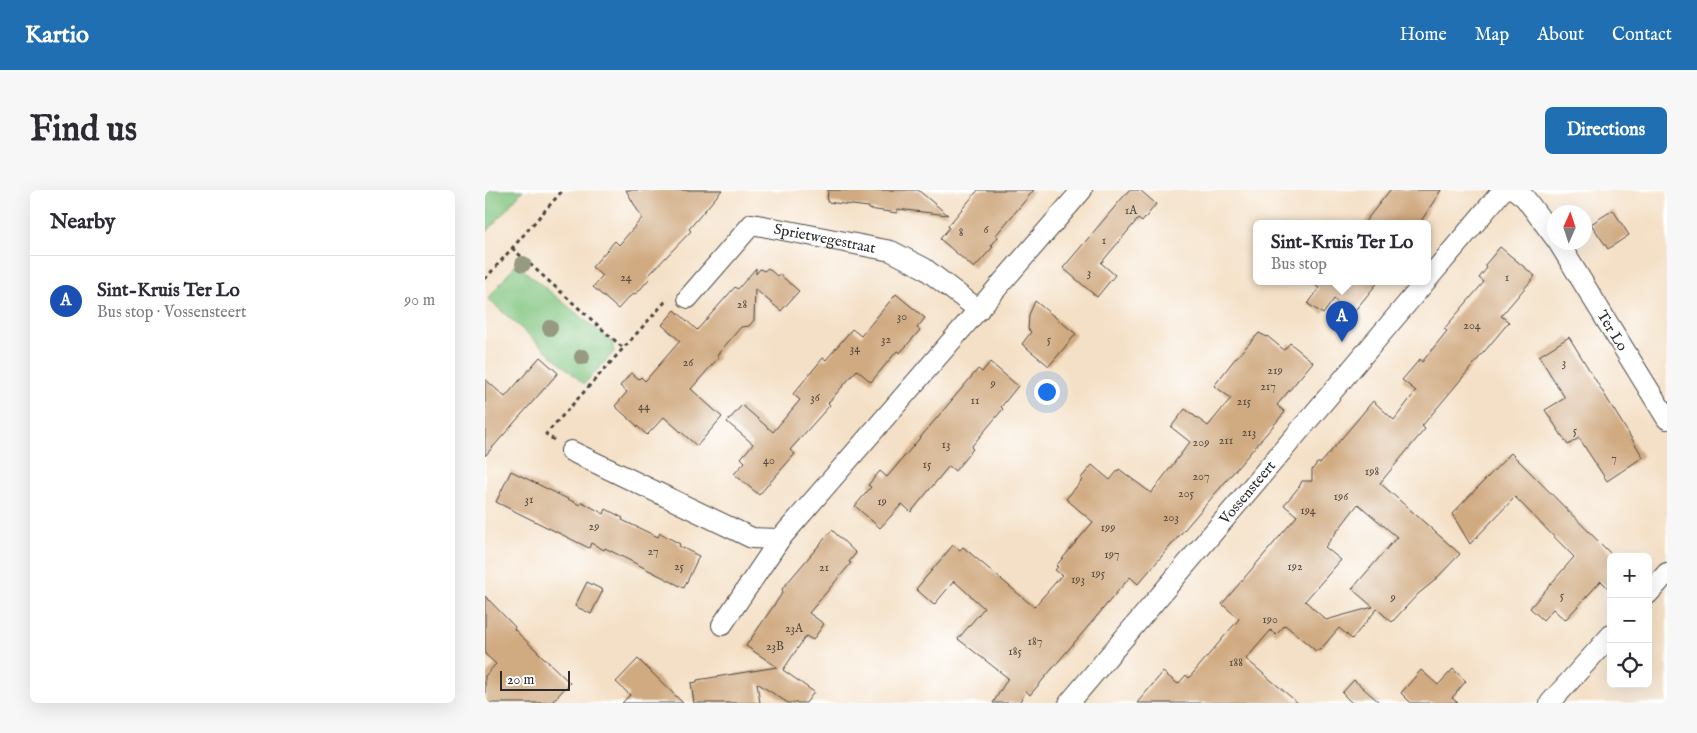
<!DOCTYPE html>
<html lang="en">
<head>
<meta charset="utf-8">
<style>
	:root { --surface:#fff; --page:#f7f7f7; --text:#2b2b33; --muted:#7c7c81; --line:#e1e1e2; --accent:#1f6fb2 }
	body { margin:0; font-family:"IM FELL English",serif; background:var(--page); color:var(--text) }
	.controls { position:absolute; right:15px; bottom:15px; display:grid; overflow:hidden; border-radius:8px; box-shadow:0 5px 20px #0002 }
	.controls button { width:45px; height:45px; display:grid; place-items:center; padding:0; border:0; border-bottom:1px solid var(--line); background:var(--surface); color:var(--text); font:25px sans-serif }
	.compass { position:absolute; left:1062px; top:15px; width:45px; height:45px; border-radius:50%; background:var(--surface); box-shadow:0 5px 20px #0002; rotate:3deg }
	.scale { position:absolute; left:15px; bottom:12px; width:70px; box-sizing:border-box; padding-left:5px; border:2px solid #2b2b2b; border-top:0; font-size:14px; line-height:18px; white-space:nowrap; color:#2b2b2b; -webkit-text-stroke:4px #fff; paint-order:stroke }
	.you { position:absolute; left:561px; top:201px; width:18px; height:18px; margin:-12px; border:4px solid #fff; border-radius:50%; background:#1a73e8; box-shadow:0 0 0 8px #1a73e833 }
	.badge { display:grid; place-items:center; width:32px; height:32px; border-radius:50%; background:var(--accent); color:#fff; font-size:16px; font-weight:700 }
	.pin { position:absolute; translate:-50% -41px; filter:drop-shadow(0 1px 2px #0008) }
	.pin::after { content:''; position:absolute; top:26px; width:18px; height:15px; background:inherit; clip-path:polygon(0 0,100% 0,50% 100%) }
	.popup { position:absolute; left:768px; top:30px; width:178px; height:65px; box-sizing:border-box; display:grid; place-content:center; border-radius:8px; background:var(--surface); filter:drop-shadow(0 1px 4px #0005); font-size:16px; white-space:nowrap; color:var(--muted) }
	.popup b { font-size:19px; color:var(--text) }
	.popup::after { content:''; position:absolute; left:50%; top:100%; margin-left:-10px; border:10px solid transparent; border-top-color:var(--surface) }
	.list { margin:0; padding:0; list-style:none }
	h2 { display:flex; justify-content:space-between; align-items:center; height:65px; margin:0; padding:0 20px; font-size:21px }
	h2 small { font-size:16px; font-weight:400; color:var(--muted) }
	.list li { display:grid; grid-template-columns:32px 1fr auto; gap:15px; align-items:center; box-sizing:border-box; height:90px; padding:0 20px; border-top:1px solid var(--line) }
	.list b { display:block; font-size:19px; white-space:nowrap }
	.list p { margin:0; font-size:16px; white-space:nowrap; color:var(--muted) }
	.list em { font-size:16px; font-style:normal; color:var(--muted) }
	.icon { flex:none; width:28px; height:28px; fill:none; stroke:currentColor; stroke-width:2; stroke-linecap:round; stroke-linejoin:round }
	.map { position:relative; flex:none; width:1182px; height:513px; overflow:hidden; border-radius:8px }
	header { display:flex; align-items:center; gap:30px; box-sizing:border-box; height:70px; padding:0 25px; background:var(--accent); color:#fff }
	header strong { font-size:24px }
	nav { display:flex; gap:28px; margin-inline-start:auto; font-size:18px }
	.intro { display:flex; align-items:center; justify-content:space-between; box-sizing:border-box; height:120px; padding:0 30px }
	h1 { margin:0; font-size:35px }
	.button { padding:12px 22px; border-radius:8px; background:var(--accent); color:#fff; font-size:18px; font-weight:700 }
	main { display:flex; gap:30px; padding:0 30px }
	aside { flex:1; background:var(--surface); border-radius:8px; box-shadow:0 5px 20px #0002 }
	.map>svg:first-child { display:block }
</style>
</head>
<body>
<header>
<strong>Kartio</strong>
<nav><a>Home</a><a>Map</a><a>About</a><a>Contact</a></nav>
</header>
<div class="intro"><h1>Find us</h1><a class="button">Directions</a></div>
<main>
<aside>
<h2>Nearby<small></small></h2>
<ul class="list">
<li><span class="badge" style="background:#1a4fb4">A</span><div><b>Sint-Kruis Ter Lo</b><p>Bus stop · Vossensteert</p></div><em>90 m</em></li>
</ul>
</aside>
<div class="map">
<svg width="1182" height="513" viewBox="0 0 1182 513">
	<rect width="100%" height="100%" fill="#fff"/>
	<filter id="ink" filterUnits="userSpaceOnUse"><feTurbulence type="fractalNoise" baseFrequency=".02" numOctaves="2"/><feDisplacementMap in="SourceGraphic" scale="10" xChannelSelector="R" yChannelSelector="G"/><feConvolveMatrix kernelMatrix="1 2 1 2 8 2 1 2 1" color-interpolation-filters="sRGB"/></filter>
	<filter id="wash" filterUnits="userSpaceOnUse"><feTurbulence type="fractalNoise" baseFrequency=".0096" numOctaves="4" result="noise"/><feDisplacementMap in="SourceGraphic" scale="20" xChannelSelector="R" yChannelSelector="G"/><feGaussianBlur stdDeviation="1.12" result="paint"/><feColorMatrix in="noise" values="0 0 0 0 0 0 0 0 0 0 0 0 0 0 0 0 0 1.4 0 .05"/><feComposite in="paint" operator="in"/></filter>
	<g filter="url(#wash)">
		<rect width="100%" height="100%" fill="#f4e0c6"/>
		<g fill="#81c57f" stroke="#567855">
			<polygon points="0,0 38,0 0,44"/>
			<polygon points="31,74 127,152 129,162 99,194 3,109"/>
		</g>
		<g id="blocks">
			<g fill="#d0aa81" fill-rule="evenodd">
				<polygon points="141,0 237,0 204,39 206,41 163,86 165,88 153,102 144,107 133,119 108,97 117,86 107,77 130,51 134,55 157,28"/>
				<polygon points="343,0 433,0 463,25 412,19 412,23 384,19 384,17 342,12"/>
				<polygon points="493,0 549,0 511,45 513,47 506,56 508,57 489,78 455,49 464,38 463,36"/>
				<polygon points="644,0 655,0 671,14 657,32 653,29 616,73 630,85 612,107 578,78"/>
				<polygon points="905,0 956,0 935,33 879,33"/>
				<polygon points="1128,20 1144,45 1123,59 1106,34"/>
				<path d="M1015 57 1050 86 1016 126 1024 132 937 236 940 239 895 293 975 364 948 392 933 404 907 432 892 419 867 449 854 438 835 460 833 459 831 461 800 435 791 445 786 440 761 469 813 513H652L678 482 693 494 701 485 704 488 754 429 737 414 812 326 799 315 814 297 817 291H827V280L832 273H836L888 211 909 230 931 201 917 190 935 169 937 172 962 141 959 139 999 92 994 88 1002 78 1000 75ZM873 314 912 347 867 399 888 417 841 430 820 411 856 370 840 357Z"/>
				<polygon points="271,78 271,84 275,79 279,81 283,78 292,86 294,84 314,101 296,121 270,99 269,130 264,136 256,137 232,165 234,167 206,199 237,227 212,256 179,227 162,245 130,216 142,202 135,196 146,183 154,189 156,187 160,191 195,151 177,135 190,120 212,140 250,97 253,99"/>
				<polygon points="824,91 894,91 867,124 849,109 838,124 823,114 834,98"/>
				<polygon points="411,104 440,128 432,138 435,140 415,163 412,161 386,192 372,180 343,213 345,215 305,260 310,264 274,305 249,284 260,272 256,268 268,254 242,232 257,215 288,242 315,210 308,204 338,168 341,170 367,139 376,146"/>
				<polygon points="550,111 591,144 564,176 537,154 546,142 543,139 544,125"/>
				<polygon points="774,143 782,147 782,146 799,160 805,153 828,172 792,215 800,222 653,394 645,387 545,505 541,501 534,513 508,513 523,488 473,449 499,418 469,391 449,415 431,399 468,355 475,360 478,357 549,417 577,385 570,380 573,377 571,376 608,332 581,309 597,290 596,288 607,275 625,290 634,279 666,303 705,252 686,237 700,219 723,236 746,208 729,196 749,170"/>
				<polygon points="1084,147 1158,267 1122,291 1094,248 1083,255 1060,220 1080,208 1054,166"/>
				<polygon points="55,167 73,183 0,266 0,189 20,207"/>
				<polygon points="505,172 533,196 516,217 518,219 486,257 488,259 470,281 464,276 426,322 417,314 395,338 370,316 386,297 383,295 395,281 402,287 493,179 497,182"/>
				<polygon points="1026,263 1126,364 1126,401 1116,391 1080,430 1068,419 1058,430 1045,418 1089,367 1030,307 985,354 967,324"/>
				<polygon points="26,281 95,315 97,312 119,324 121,319 138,328 137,330 173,347 175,343 195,354 194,356 214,366 199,398 120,358 119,360 106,353 104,358 11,312"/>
				<polygon points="347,340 371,363 364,372 366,373 324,423 339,434 328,450 321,446 298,480 329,502 321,513 303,513 272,493 275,513 209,513 206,493 212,492 212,490 292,477 261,456 298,402 297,399"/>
				<polygon points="102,392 118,400 106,424 90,416"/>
				<polygon points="0,406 30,437 29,439 85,493 66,513 0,513 0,486 11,474 0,464"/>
				<polygon points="153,469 198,513 137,513 145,505 131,492"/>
				<polygon points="968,479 981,491 967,508 973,513 926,513 916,503 936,480 953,495"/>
				<polygon points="869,490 895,513 867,513 857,503"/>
			</g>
		</g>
	</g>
	<g filter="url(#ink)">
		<use href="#blocks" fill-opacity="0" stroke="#494642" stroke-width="1"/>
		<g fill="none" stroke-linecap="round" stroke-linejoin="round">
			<defs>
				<g id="street">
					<polyline points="1030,0 1040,8 1070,48"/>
					<path id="s1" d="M1073 52 1182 229"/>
					<polyline points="942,90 1018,0"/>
					<path id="s2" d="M203 108 267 34 406 61 439 78 494 120"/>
					<polyline points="86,261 267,348 295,349 597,0"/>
					<polyline points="1163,404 1182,383"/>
					<polyline points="237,435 295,349"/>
					<path id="s3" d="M584 513 941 91"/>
					<polyline points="1065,513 1126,445"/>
				</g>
			</defs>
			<use href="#street" stroke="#494642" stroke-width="22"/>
			<g stroke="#494642" stroke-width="3" stroke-dasharray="4 4" stroke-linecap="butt">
				<polyline points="27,58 137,157"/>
				<polyline points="0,89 78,0"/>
				<polyline points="69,250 61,244 180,112 182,111"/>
			</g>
			<use href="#street" stroke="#fff" stroke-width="20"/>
		</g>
		<g fill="#969a81">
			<circle cx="38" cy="74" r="8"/>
			<circle cx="65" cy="138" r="8"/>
			<circle cx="97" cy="167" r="8"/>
		</g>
	</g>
	<g text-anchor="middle" stroke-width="4" stroke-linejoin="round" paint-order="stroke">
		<g font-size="12" fill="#544b40">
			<text x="646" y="24">1A</text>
			<text x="501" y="43">6</text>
			<text x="476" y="46">8</text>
			<text x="619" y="54">1</text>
			<text x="604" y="86">3</text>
			<text x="141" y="91">24</text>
			<text x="1022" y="91">1</text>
			<text x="257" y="118">28</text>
			<text x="417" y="130">30</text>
			<text x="987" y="139">204</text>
			<text x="401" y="153">32</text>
			<text x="564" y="153">5</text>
			<text x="370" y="162">34</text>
			<text x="203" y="176">26</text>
			<text x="1079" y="176">3</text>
			<text x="790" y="184">219</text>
			<text x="508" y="197">9</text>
			<text x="783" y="200">217</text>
			<text x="330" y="211">36</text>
			<text x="490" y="214">11</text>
			<text x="759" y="215">215</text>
			<text x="159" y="220">44</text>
			<text x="1090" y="244">5</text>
			<text x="764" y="246">213</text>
			<text x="741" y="254">211</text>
			<text x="716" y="256">209</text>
			<text x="461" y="258">13</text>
			<text x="1129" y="272">7</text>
			<text x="284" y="274">40</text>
			<text x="442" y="278">15</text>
			<text x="887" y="285">198</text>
			<text x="716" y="290">207</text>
			<text x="701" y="307">205</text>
			<text x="856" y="310">196</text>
			<text x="44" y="313">31</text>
			<text x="397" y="315">19</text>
			<text x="823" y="324">194</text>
			<text x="686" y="331">203</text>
			<text x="109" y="340">29</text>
			<text x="623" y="341">199</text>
			<text x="168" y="365">27</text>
			<text x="627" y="368">197</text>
			<text x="194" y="380">25</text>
			<text x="810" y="380">192</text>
			<text x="339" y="381">21</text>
			<text x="613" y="387">195</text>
			<text x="593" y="393">193</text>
			<text x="1077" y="409">5</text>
			<text x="908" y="411">9</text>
			<text x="785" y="433">190</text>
			<text x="309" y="442">23A</text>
			<text x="550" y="455">187</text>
			<text x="290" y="460">23B</text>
			<text x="530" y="465">185</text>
			<text x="751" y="476">188</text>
		</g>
		<g font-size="15" fill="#2b2b2b" stroke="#fff">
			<text dy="5" stroke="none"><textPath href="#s2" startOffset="172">Sprietwegestraat</textPath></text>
			<text dy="5" stroke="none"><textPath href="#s1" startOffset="104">Ter Lo</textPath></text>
			<text dy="5" stroke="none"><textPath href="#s3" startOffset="276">Vossensteert</textPath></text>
		</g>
	</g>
</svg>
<div class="controls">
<button>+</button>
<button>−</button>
<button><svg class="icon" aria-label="locate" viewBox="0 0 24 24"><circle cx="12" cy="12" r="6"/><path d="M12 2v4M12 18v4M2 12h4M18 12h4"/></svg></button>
</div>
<svg class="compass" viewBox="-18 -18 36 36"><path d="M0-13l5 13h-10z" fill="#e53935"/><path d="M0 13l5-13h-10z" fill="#7c7c81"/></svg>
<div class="scale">20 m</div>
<div class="you"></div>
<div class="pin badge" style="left:857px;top:152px;background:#1a4fb4">A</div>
<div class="popup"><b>Sint-Kruis Ter Lo</b>Bus stop</div>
</div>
</main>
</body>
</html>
